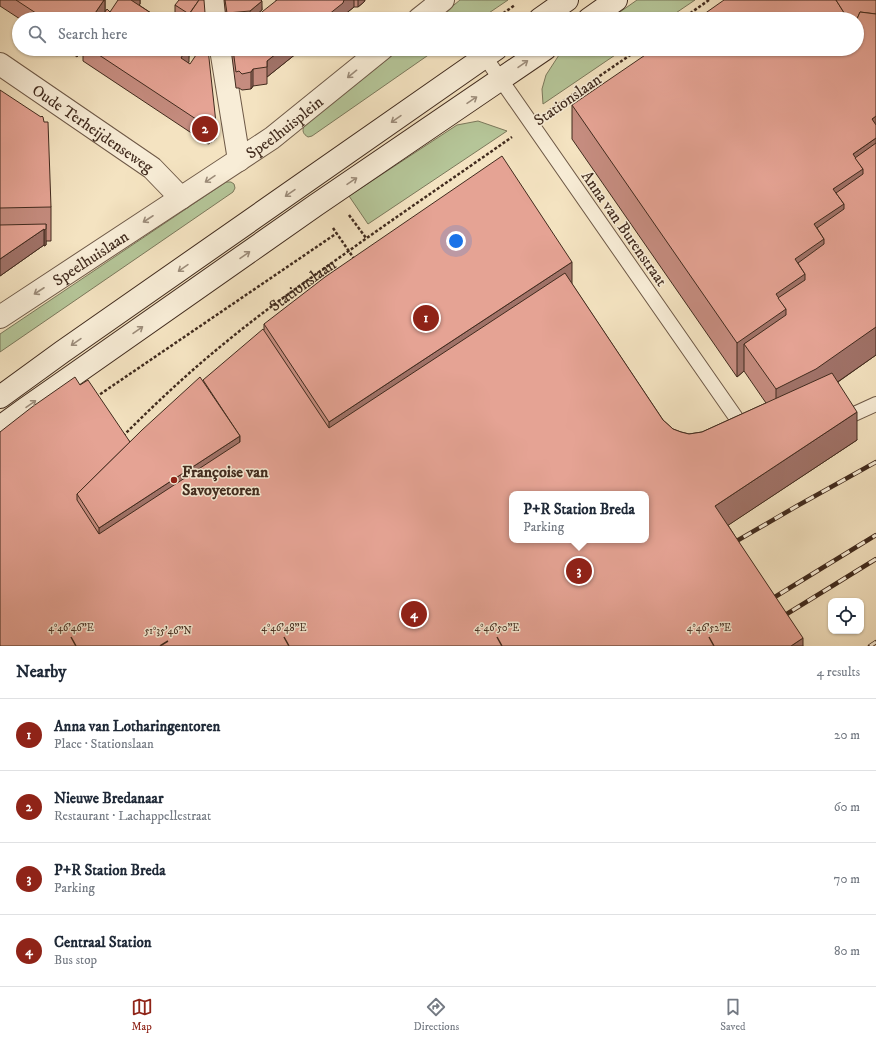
<!DOCTYPE html>
<html lang="en">
<head>
<meta charset="utf-8">
<style>
	:root { --surface:#fff; --page:#f2f2f3; --text:#1f2937; --muted:#747a83; --line:#e0e1e3; --accent:#8f2418 }
	body { margin:0; font-family:"IM FELL DW Pica",serif; background:var(--page); color:var(--text) }
	.controls { position:absolute; right:12px; bottom:12px; display:grid; overflow:hidden; border-radius:8px; box-shadow:0 1px 3px #0004 }
	.controls button { width:36px; height:36px; display:grid; place-items:center; padding:0; border:0; border-bottom:1px solid var(--line); background:var(--surface); color:var(--text); font:20px sans-serif }
	.you { position:absolute; left:456px; top:241px; width:14px; height:14px; margin:-10px; border:3px solid #fff; border-radius:50%; background:#1a73e8; box-shadow:0 0 0 6px #1a73e833 }
	.badge { display:grid; place-items:center; width:26px; height:26px; border-radius:50%; background:var(--accent); color:#fff; font-size:13px; font-weight:700 }
	.pin { position:absolute; translate:-50% -50%; border:2px solid #fff; box-shadow:0 1px 4px #0006 }
	.popup { position:absolute; left:509px; top:491px; width:140px; height:52px; box-sizing:border-box; display:grid; place-content:center; border-radius:8px; background:var(--surface); filter:drop-shadow(0 1px 3px #0005); font-size:13px; white-space:nowrap; color:var(--muted) }
	.popup b { font-size:15px; color:var(--text) }
	.popup::after { content:''; position:absolute; left:50%; top:100%; margin-left:-8px; border:8px solid transparent; border-top-color:var(--surface) }
	.list { margin:0; padding:0; list-style:none }
	h2 { display:flex; justify-content:space-between; align-items:center; height:52px; margin:0; padding:0 16px; font-size:17px }
	h2 small { font-size:13px; font-weight:400; color:var(--muted) }
	.list li { display:grid; grid-template-columns:26px 1fr auto; gap:12px; align-items:center; box-sizing:border-box; height:72px; padding:0 16px; border-top:1px solid var(--line) }
	.list b { display:block; font-size:15px; white-space:nowrap }
	.list p { margin:0; font-size:13px; white-space:nowrap; color:var(--muted) }
	.list em { font-size:13px; font-style:normal; color:var(--muted) }
	.icon { flex:none; width:22px; height:22px; fill:none; stroke:currentColor; stroke-width:2; stroke-linecap:round; stroke-linejoin:round }
	.map { position:relative; flex:none; width:876px; height:646px; overflow:hidden }
	.search { position:absolute; background:var(--surface); box-shadow:0 1px 3px #0004; left:12px; right:12px; top:12px; height:44px; display:flex; align-items:center; gap:10px; box-sizing:border-box; padding:0 14px; border-radius:22px; color:var(--muted); font-size:15px }
	.sheet { height:340px; background:var(--surface) }
	nav { display:flex; justify-content:space-around; align-items:center; box-sizing:border-box; height:56px; border-top:1px solid var(--line); background:var(--surface); font-size:11px; color:var(--muted) }
	nav a { display:grid; justify-items:center; gap:2px }
	nav .on { color:var(--accent) }
	.map>svg:first-child { display:block }
</style>
</head>
<body>
<div class="map">
<svg width="876" height="646" viewBox="0 0 876 646">
	<rect width="100%" height="100%" fill="#f4e3c1"/>
	<filter id="stains"><feTurbulence type="fractalNoise" baseFrequency=".005" numOctaves="4"/><feColorMatrix values="0 0 0 0 .2 0 0 0 0 .09 0 0 0 0 .02 0 0 0 .5 -.17"/></filter>
	<radialGradient id="worn" r=".72"><stop offset=".6" stop-color="#630" stop-opacity="0"/><stop offset="1" stop-color="#630" stop-opacity=".3"/></radialGradient>
	<g fill="#b5c598" stroke="#7b785b">
		<polygon points="460,0 508,0 480,19 437,19"/>
		<polygon points="637,0 695,0 667,19 610,19"/>
		<path d="M400 49H437L312 136 308 137C303 134 302 131 304 126Z"/>
		<polygon points="567,49 624,49 543,104 542,89 546,75 559,55"/>
		<polygon points="478,121 507,131 368,224 349,196 457,125"/>
		<polygon points="226,182 231,182 234,184 235,188 233,192 0,352 0,334"/>
	</g>
	<g fill="none" stroke-linecap="round" stroke-linejoin="round">
		<defs>
			<g id="lane">
				<polyline points="485,57 737,419"/>
				<polyline points="841,420 876,404"/>
			</g>
			<g id="street">
				<polyline points="213,0 216,19"/>
				<polyline points="419,19 443,0"/>
				<polyline points="221,49 239,160"/>
				<path id="s2" d="M0 64 152 168 181 198"/>
				<path id="s3" d="M0 317 272 138 382 49"/>
			</g>
			<g id="secondary">
				<polyline points="540,19 567,0"/>
				<polyline points="589,19 616,0"/>
				<polyline points="0,397 62,352 496,49"/>
				<polyline points="0,427 25,409 316,205 545,49"/>
			</g>
		</defs>
		<use href="#lane" stroke="#6e5947" stroke-width="16"/>
		<use href="#street" stroke="#6e5947" stroke-width="24"/>
		<use href="#secondary" stroke="#412b1e" stroke-width="24"/>
		<g stroke="#412b1e" stroke-width="2.5" stroke-dasharray="3 2" stroke-linecap="butt">
			<polyline points="495,19 515,5"/>
			<polyline points="682,19 709,0"/>
			<polyline points="550,110 639,49"/>
			<polyline points="349,215 366,238"/>
			<polyline points="333,228 355,260"/>
			<polyline points="96,397 337,233"/>
			<path id="s1" d="M123 436C156 403 190 371 226 342 266 309 308 280 350 250 403 212 458 175 512 137"/>
		</g>
		<use href="#lane" stroke="#f8edd7" stroke-width="14"/>
		<use href="#street" stroke="#f8edd7" stroke-width="22"/>
		<use href="#secondary" stroke="#f8edd7" stroke-width="22"/>
		<defs>
			<g id="rail">
				<polyline points="728,546 797,506 876,462"/>
				<polyline points="765,603 876,535"/>
				<polyline points="777,620 876,559"/>
				<polyline points="870,646 876,642"/>
			</g>
		</defs>
		<use href="#rail" stroke="#412b1e" stroke-width="4.5"/>
		<use href="#rail" stroke="#f8edd7" stroke-width="3" stroke-dasharray="9" stroke-linecap="butt"/>
	</g>
	<g fill="#c58c7f" stroke="#412b1e">
		<polygon points="0,0 105,0 105,11 110,12 140,0 140,4 139,5 160,19 20,19 0,6"/>
		<polygon points="224,0 261,0 262,10 251,19 226,19"/>
		<polygon points="276,0 365,0 364,2 358,7 354,7 344,15 276,1"/>
		<polygon points="876,0 876,355 838,382 857,440 728,525 803,646 0,646 80,385 130,442 264,330 264,324 572,284 663,420 673,429 681,432 689,434 702,432 766,403 744,371 737,377 572,139 572,105"/>
		<polygon points="175,5 205,19 182,19 175,14"/>
		<polygon points="66,49 83,49 77,57"/>
		<polygon points="83,49 193,49 189,56 188,63 216,139 208,144 83,61"/>
		<polygon points="231,49 307,49 302,53 297,53 267,77 267,84 253,86 251,89 242,90 239,88 236,88"/>
		<polygon points="0,90 51,207 51,241 46,241 46,245 44,246 44,245 0,276"/>
	</g>
	<g fill="#a07268" stroke="#412b1e">
		<polygon points="104,0 105,0 105,14 102,19 91,19"/>
		<polygon points="131,0 140,0 140,4 131,17"/>
		<polygon points="344,0 354,0 354,7 344,15 343,19 323,19"/>
		<polygon points="358,0 365,0 364,2 358,7"/>
		<polygon points="262,1 262,10 251,19 250,19 250,11"/>
		<polygon points="205,13 205,19 201,19"/>
		<polygon points="77,49 83,49 77,57"/>
		<polygon points="185,49 193,49 189,56 189,62 181,74 181,58"/>
		<polygon points="282,49 297,49 297,53 267,77 267,61"/>
		<polygon points="302,49 307,49 302,53"/>
		<polygon points="253,69 253,86 251,89 251,72"/>
		<polygon points="876,116 876,130 872,119"/>
		<polygon points="216,123 216,139 208,144 208,127"/>
		<polygon points="876,138 876,171 805,307 744,344 744,371 737,377 737,343 776,294 853,154"/>
		<polygon points="46,224 46,245 44,246 44,230"/>
		<polygon points="44,229 44,245 0,276 0,259"/>
		<polygon points="572,262 572,296 329,455 329,422"/>
		<polygon points="876,327 876,355 816,397 776,417 776,389"/>
		<polygon points="857,412 857,440 715,534 715,506"/>
		<polygon points="240,436 240,470 99,562 99,528"/>
		<polygon points="803,638 803,646 791,646"/>
	</g>
	<g fill="#e5a394" stroke="#412b1e" fill-rule="evenodd">
		<polygon points="16,0 104,0 91,19 45,19"/>
		<polygon points="118,0 131,0 160,19 100,19 107,9 110,12"/>
		<polygon points="179,0 199,0 189,14 175,5"/>
		<polygon points="199,0 204,0 205,13 201,19 186,19"/>
		<polygon points="225,0 261,0 262,1 250,11 227,13"/>
		<polygon points="277,0 344,0 343,3 323,19 253,19"/>
		<polygon points="724,0 836,0 848,19 697,19"/>
		<polygon points="836,0 876,0 876,14 860,12 857,19 848,19"/>
		<polygon points="860,12 876,14 876,116 872,119 876,125 876,138 853,154 863,169 833,189 844,204 814,224 824,239 795,259 805,274 776,294 786,309 737,343 572,105 654,49 857,49 857,19"/>
		<polygon points="90,49 186,49 181,58 190,64 200,49 208,49 216,123 208,127"/>
		<polygon points="233,49 282,49 267,61 267,67 253,69 251,72 242,74 239,71 236,72"/>
		<polygon points="0,90 41,117 42,116 43,117 44,122 48,122 51,207 0,208"/>
		<polygon points="876,143 876,327 816,369 776,389 744,344 786,315 786,309 778,298 805,280 805,274 798,263 824,244 824,239 817,228 844,209 844,204 836,193 863,174 863,169 855,158"/>
		<polygon points="502,156 572,262 329,422 264,324 325,277"/>
		<polygon points="46,224 46,229 44,230 44,229 0,259 0,225"/>
		<path d="M565 273 663 420 673 429 681 432 689 434 702 432 832 373 857 412 715 506 803 638 791 646H0V432L32 407 75 377 80 385 88 380 130 442 77 494V500L99 534 240 442V436L203 380 263 329 329 428ZM512 494H646V540H512Z"/>
		<polygon points="200,377 240,436 99,528 77,494 142,430"/>
	</g>
	<defs><path id="oneway-shaft" d="M-6 0H5M1.5-3L5.5 0L1.5 3" fill="none" stroke-width="1.6" stroke-linecap="round" stroke-linejoin="round"/></defs>
	<g stroke="#9c8c7a">
		<use href="#oneway-shaft" transform="translate(523 64) rotate(-35)"/>
		<use href="#oneway-shaft" transform="translate(352 74) rotate(141)"/>
		<use href="#oneway-shaft" transform="translate(472 100) rotate(-34)"/>
		<use href="#oneway-shaft" transform="translate(396 119) rotate(145)"/>
		<use href="#oneway-shaft" transform="translate(210 179) rotate(146)"/>
		<use href="#oneway-shaft" transform="translate(352 181) rotate(-34)"/>
		<use href="#oneway-shaft" transform="translate(290 193) rotate(145)"/>
		<use href="#oneway-shaft" transform="translate(148 219) rotate(147)"/>
		<use href="#oneway-shaft" transform="translate(245 255) rotate(-35)"/>
		<use href="#oneway-shaft" transform="translate(183 268) rotate(145)"/>
		<use href="#oneway-shaft" transform="translate(39 291) rotate(147)"/>
		<use href="#oneway-shaft" transform="translate(138 330) rotate(-35)"/>
		<use href="#oneway-shaft" transform="translate(76 342) rotate(145)"/>
		<use href="#oneway-shaft" transform="translate(31 404) rotate(-35)"/>
	</g>
	<path fill="none" stroke="#412b1e" stroke-width="1.5" d="M71 637 76 646M284 637 289 646M497 637 502 646M709 637 714 646M160 646 168 641"/>
	<circle fill="#8f2418" stroke="#f8edd7" stroke-width="1.5" cx="174" cy="480" r="4"/>
	<g text-anchor="middle" stroke-width="3" stroke-linejoin="round" paint-order="stroke">
		<g font-size="16" fill="#412b1e" stroke="#f8edd7">
			<text transform="translate(567 99) rotate(-35)" y="6">Stationslaan</text>
			<text dy="6" stroke="none"><textPath href="#s3" startOffset="342">Speelhuisplein</textPath></text>
			<text dy="6" stroke="none"><textPath href="#s2" startOffset="113">Oude Terheijdenseweg</textPath></text>
			<text transform="translate(625 228) rotate(55)" y="6">Anna van Burenstraat</text>
			<text dy="6" stroke="none"><textPath href="#s3" startOffset="108">Speelhuislaan</textPath></text>
			<text dy="6" stroke="none"><textPath href="#s1" startOffset="235">Stationslaan</textPath></text>
		</g>
		<g font-size="16" font-weight="bold" fill="#412b1e" stroke="#f8edd7" text-anchor="start">
			<text x="182" y="477">Françoise van<tspan x="182" dy="18">Savoyetoren</tspan></text>
		</g>
	</g>
	<g font-size="10" text-anchor="middle" fill="#412b1e" stroke="#f8edd7" stroke-width="3" stroke-linejoin="round" paint-order="stroke">
		<text x="71" y="631">4°46'46"E</text>
		<text x="284" y="631">4°46'48"E</text>
		<text x="497" y="631">4°46'50"E</text>
		<text x="709" y="631">4°46'52"E</text>
		<text x="168" y="634">51°35'46"N</text>
	</g>
	<rect width="100%" height="100%" filter="url(#stains)"/>
	<rect width="100%" height="100%" fill="url(#worn)"/>
</svg>
<div class="controls">
<button><svg class="icon" aria-label="locate" viewBox="0 0 24 24"><circle cx="12" cy="12" r="6"/><path d="M12 2v4M12 18v4M2 12h4M18 12h4"/></svg></button>
</div>
<div class="you"></div>
<div class="pin badge" style="left:426px;top:318px">1</div>
<div class="pin badge" style="left:205px;top:129px">2</div>
<div class="pin badge" style="left:579px;top:571px">3</div>
<div class="popup"><b>P+R Station Breda</b>Parking</div>
<div class="pin badge" style="left:414px;top:614px">4</div>
<div class="search"><svg class="icon" aria-label="search" viewBox="0 0 24 24"><circle cx="10" cy="10" r="6"/><path d="M15 15l6 6"/></svg>Search here</div>
</div>
<section class="sheet">
<h2>Nearby<small>4 results</small></h2>
<ul class="list">
<li><span class="badge">1</span><div><b>Anna van Lotharingentoren</b><p>Place · Stationslaan</p></div><em>20 m</em></li>
<li><span class="badge">2</span><div><b>Nieuwe Bredanaar</b><p>Restaurant · Lachappellestraat</p></div><em>60 m</em></li>
<li><span class="badge">3</span><div><b>P+R Station Breda</b><p>Parking</p></div><em>70 m</em></li>
<li><span class="badge">4</span><div><b>Centraal Station</b><p>Bus stop</p></div><em>80 m</em></li>
</ul>
</section>
<nav>
<a class="on"><svg class="icon" aria-label="map" viewBox="0 0 24 24"><path d="M3 6l6-2 6 2 6-2v14l-6 2-6-2-6 2zM9 4v14M15 6v14"/></svg>Map</a>
<a><svg class="icon" aria-label="directions" viewBox="0 0 24 24"><path d="M12 3l9 9-9 9-9-9zM9 14v-3h6M13 9l2 2-2 2"/></svg>Directions</a>
<a><svg class="icon" aria-label="saved" viewBox="0 0 24 24"><path d="M7 4h10v16l-5-4-5 4z"/></svg>Saved</a>
</nav>
</body>
</html>
